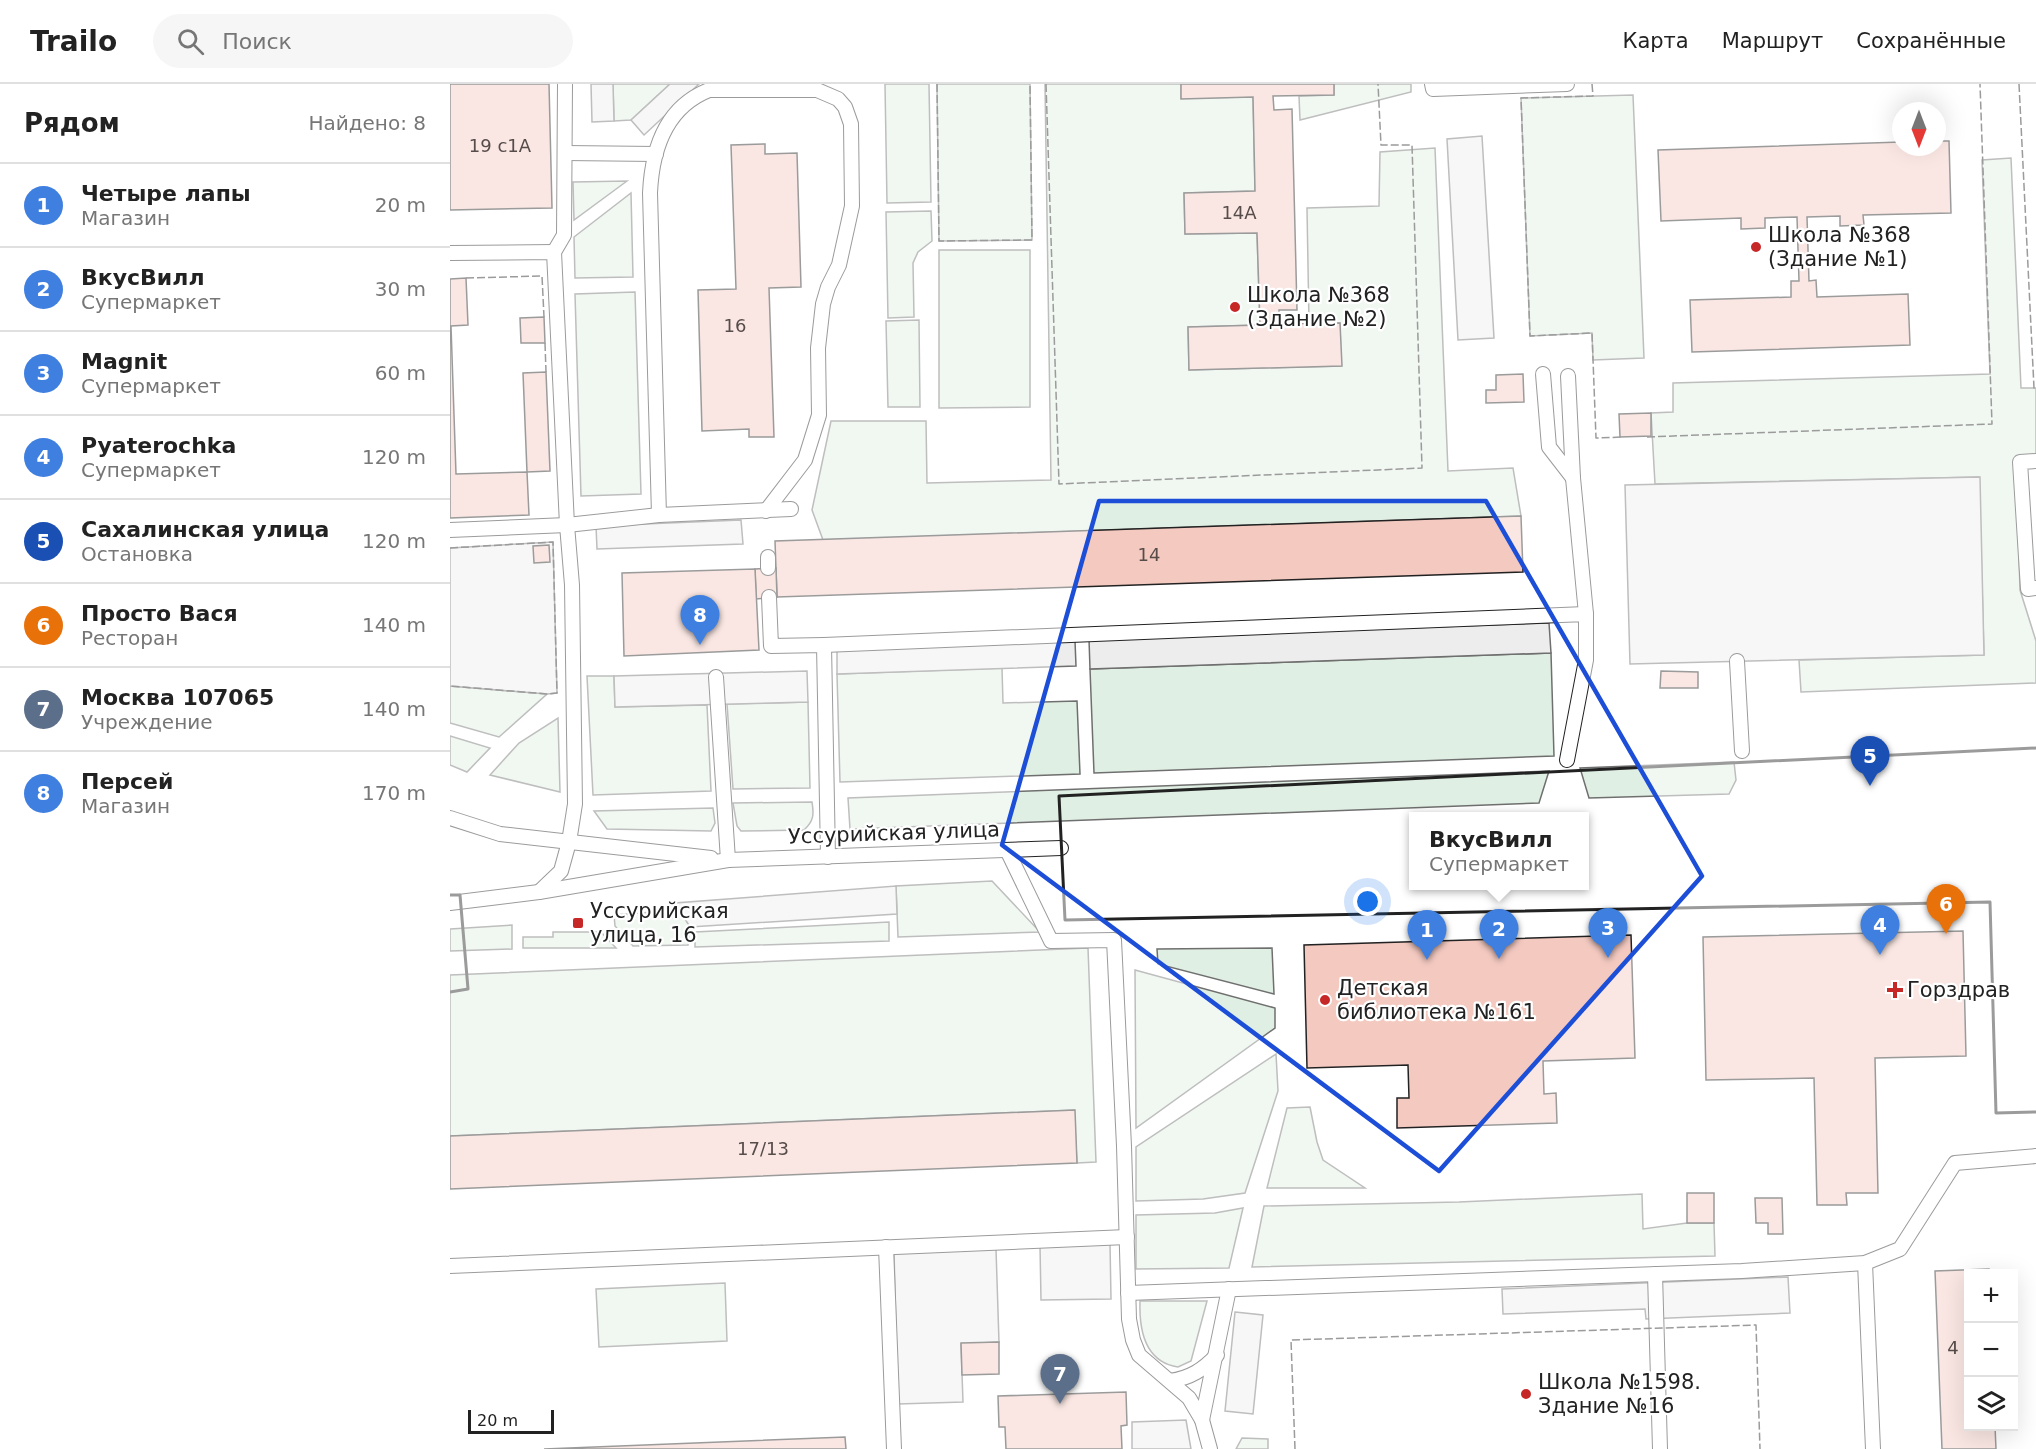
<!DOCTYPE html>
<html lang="ru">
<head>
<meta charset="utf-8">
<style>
	:root { --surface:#fff; --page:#f6f6f6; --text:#222; --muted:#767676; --line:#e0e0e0; --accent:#111827 }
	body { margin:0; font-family:"DejaVu Sans",sans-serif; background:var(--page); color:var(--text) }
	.controls { position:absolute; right:18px; bottom:18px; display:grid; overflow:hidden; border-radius:0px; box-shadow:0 6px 24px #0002 }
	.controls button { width:54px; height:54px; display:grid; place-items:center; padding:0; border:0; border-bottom:2px solid var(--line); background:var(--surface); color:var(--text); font:30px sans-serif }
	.compass { position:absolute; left:1442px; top:18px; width:54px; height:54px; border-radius:50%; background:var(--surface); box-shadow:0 6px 24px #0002; rotate:180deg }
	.scale { position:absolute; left:18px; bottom:15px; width:86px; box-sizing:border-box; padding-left:6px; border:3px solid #222; border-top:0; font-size:16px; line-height:21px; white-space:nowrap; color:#222; -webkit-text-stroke:4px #fff; paint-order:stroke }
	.you { position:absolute; left:918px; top:818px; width:21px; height:21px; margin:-15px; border:4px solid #fff; border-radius:50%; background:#1a73e8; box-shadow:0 0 0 9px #1a73e833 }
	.badge { display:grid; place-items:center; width:39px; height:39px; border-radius:50%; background:var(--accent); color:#fff; font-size:20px; font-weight:700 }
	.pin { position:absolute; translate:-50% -50px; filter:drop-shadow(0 2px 3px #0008) }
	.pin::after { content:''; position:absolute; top:32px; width:21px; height:18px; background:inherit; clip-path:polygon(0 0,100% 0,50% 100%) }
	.popup { position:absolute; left:959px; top:728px; width:180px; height:78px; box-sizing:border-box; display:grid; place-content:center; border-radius:0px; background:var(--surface); filter:drop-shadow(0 2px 4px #0005); font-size:20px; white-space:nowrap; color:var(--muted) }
	.popup b { font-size:22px; color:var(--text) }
	.popup::after { content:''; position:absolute; left:50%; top:100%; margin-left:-12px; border:12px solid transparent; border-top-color:var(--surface) }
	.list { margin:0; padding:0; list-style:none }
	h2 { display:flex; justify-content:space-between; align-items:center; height:78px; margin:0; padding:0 24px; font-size:26px }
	h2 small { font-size:20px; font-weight:400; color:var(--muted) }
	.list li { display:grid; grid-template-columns:39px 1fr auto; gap:18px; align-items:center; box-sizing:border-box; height:84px; padding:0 24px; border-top:2px solid var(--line) }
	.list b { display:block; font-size:22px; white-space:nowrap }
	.list p { margin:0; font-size:20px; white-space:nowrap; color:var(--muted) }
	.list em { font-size:20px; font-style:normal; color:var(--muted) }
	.icon { flex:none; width:33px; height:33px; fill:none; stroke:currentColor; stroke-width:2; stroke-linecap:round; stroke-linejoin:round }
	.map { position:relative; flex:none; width:1586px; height:1365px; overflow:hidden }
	header { display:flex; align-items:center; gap:36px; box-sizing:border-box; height:84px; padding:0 30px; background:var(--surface); border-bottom:2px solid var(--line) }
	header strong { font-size:28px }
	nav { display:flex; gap:33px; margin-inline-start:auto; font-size:21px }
	.search { width:420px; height:54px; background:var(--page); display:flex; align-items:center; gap:15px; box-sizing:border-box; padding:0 21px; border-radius:33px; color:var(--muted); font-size:22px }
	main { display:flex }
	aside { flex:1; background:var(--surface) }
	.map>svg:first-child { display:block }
</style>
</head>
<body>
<header>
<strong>Trailo</strong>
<div class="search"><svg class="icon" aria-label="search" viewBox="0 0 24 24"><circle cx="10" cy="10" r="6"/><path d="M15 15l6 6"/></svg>Поиск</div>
<nav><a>Карта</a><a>Маршрут</a><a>Сохранённые</a></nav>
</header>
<main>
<aside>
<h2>Рядом<small>Найдено: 8</small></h2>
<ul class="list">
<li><span class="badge" style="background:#3f7fe0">1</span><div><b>Четыре лапы</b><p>Магазин</p></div><em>20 m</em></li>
<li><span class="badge" style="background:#3f7fe0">2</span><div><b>ВкусВилл</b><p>Супермаркет</p></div><em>30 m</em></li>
<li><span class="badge" style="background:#3f7fe0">3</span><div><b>Magnit</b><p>Супермаркет</p></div><em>60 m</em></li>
<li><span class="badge" style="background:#3f7fe0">4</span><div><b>Pyaterochka</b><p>Супермаркет</p></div><em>120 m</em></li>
<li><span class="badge" style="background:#1a4fb4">5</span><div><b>Сахалинская улица</b><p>Остановка</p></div><em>120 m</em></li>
<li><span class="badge" style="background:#e8710a">6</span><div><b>Просто Вася</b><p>Ресторан</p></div><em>140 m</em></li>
<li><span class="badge" style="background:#5c6f8a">7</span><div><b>Москва 107065</b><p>Учреждение</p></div><em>140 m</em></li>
<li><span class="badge" style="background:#3f7fe0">8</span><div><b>Персей</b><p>Магазин</p></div><em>170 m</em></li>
</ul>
</aside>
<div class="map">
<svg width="1586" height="1365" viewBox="0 0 1586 1365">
	<rect width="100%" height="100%" fill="#fff"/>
	<g fill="#e0efe3" stroke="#6f6f6f" stroke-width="1.5">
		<polygon points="163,0 220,0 181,36 164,37"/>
		<polygon points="435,0 479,0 481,118 437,119"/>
		<polygon points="487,0 580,0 582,156 489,157"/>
		<polygon points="595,0 731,0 731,14 803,13 805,107 734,109 735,150 807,149 810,241 738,243 739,286 891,282 890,239 859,239 857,124 929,122 930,68 985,64 998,387 1063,384 1071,432 373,456 362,426 381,337 476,337 477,399 601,396"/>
		<polygon points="884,0 961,0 961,8 850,36 849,12 884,11"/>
		<polygon points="1183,11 1194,274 1143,276 1142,249 1080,252 1071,14"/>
		<polygon points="1561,74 1571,304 1586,304 1586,371 1566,372 1570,506 1586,557 1586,599 1351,608 1349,576 1534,571 1529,393 1205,400 1201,329 1223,328 1223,299 1540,290 1532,76"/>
		<polygon points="177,97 124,136 123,98"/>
		<polygon points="181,109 183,193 125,194 124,153"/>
		<polygon points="481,127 482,157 468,168 463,179 464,233 438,234 436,128"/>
		<polygon points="489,166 580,166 580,323 489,324"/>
		<polygon points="185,208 191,410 131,412 125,210"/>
		<polygon points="469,236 470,323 438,323 436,237"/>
		<polygon points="1101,569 1104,672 644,689 640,585"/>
		<polygon points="552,584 553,619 627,617 630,690 390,698 387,590"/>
		<polygon points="137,592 164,592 165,623 257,621 261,707 143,711"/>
		<polygon points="0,602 97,610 49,653 0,639"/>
		<polygon points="358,618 360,704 283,705 277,620"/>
		<polygon points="108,634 110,708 40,691 69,659"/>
		<polygon points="0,652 40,664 17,688 0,681"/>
		<polygon points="1284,678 1286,696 1279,710 1139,714 1130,684"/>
		<polygon points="1099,687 1089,719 400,745 398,714"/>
		<path d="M362 718C364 730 364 737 354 746L291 747 287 742 283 719Z"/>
		<polygon points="263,724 265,739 261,747 157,745 144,727"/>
		<polygon points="542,797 590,848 448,853 446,802"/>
		<polygon points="230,826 240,843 238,861 183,862 165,842 164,831"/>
		<polygon points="439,838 439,857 245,863 245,848"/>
		<polygon points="62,841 62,865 0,867 0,845"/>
		<polygon points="103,848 151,848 166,864 73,864 73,853 103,853"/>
		<polygon points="638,864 646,1078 627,1079 624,1026 0,1052 0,891"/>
		<polygon points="822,864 824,910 708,880 707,865"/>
		<polygon points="685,886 825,924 825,944 686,1044"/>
		<polygon points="826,970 828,1007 795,1109 753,1115 686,1117 686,1063"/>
		<polygon points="860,1023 867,1058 873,1076 915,1104 817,1104 837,1024"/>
		<polygon points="1192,1110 1193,1145 1237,1139 1264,1139 1265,1172 802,1183 814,1122 1009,1118"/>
		<polygon points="793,1124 779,1184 686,1185 686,1131 765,1129"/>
		<polygon points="275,1199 277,1257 149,1263 146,1205"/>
		<path d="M690 1217H757L741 1277 728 1283C695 1278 689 1246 690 1217Z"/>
		<polygon points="792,1354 818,1355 818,1365 786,1365"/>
	</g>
	<g fill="#ededed" stroke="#6f6f6f" stroke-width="1.5">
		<polygon points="141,0 163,0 164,37 142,38"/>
		<polygon points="220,0 249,0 194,51 181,36"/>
		<polygon points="1032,52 1044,254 1008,256 997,55"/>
		<polygon points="1530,393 1534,571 1180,580 1175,401"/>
		<polygon points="291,436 293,460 147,465 146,442"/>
		<polygon points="103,458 107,609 97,610 0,602 0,464"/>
		<polygon points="1099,539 1101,569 640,585 639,555"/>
		<polygon points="625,557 626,582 387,590 387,566"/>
		<polygon points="357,587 358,618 165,623 164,592"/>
		<polygon points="446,802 447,830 240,843 225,819"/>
		<polygon points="660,1159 661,1215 591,1216 590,1162"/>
		<polygon points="546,1165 549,1258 511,1260 513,1318 448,1320 444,1168"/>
		<polygon points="1338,1193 1340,1229 1196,1235 1195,1225 1053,1230 1052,1205"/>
		<polygon points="785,1228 813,1231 803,1330 775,1327"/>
		<polygon points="736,1336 741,1365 682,1365 682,1338"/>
	</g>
	<g fill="#f3c9c0" stroke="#222" stroke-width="1.5">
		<polygon points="0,0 99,0 102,124 0,126"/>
		<polygon points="731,0 884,0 884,11 823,12 824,26 842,25 847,226 829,226 829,240 890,239 892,282 739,286 738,243 810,241 807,149 735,150 734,109 805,107 803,13 731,15"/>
		<polygon points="1487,57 1499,57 1501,129 1413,131 1414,141 1390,142 1390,132 1357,133 1359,197 1366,196 1367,213 1458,210 1460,261 1242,268 1240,216 1341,213 1341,197 1349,197 1347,133 1315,134 1315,144 1291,145 1291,134 1211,137 1208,66 1451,58 1451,63 1487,63"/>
		<polygon points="315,60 315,70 347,69 351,203 319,204 324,353 299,353 299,345 252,347 248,206 286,205 281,61"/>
		<polygon points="16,194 18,241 1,242 6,390 77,388 79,431 0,434 0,195"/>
		<polygon points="94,233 95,259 71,259 70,234"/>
		<polygon points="96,288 100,387 77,388 73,289"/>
		<polygon points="1073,290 1074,318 1036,319 1036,306 1046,306 1046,291"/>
		<polygon points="1201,329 1201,352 1170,353 1169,330"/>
		<polygon points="1071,432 1073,488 327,513 325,457"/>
		<polygon points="99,461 100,478 84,479 83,462"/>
		<polygon points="326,484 327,513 306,515 305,485"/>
		<polygon points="305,485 309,566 174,572 172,489"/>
		<polygon points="1211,587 1248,588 1248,604 1210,604"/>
		<polygon points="1513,847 1516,972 1425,974 1428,1109 1396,1109 1397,1121 1367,1121 1364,994 1256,996 1253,853"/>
		<polygon points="1181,851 1185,974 1093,977 1094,1010 1106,1009 1107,1039 947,1044 947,1014 959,1014 958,981 857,984 854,861"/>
		<polygon points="625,1026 627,1079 0,1105 0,1052"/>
		<rect x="1237" y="1109" width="27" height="30"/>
		<polygon points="1305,1114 1332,1114 1333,1150 1318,1150 1318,1139 1306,1139"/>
		<polygon points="1539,1185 1539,1190 1518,1190 1518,1342 1545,1342 1546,1365 1492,1365 1485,1187"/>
		<polygon points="549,1258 549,1290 512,1291 511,1259"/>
		<polygon points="676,1308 677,1341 671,1342 672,1365 556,1365 555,1343 549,1343 548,1312"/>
		<polygon points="395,1353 396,1365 94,1365"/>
	</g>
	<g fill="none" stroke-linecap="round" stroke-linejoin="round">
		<defs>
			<g id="lane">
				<polyline points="982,0 983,5 1117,0"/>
				<polyline points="115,69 206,70"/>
				<polyline points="104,168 114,151 115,0"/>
				<polyline points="0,169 104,168 117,441 122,501 125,720 119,758 111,787 89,808"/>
				<polyline points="1093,290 1099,363 1123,394"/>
				<polyline points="1118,292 1123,394 1136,530"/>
				<polyline points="1586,377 1570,378 1578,505 1586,504"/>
				<path d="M209 431 200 109C202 65 216 23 259 6H367L388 15 395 23 401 40 402 122 389 181 378 203 373 220 368 264 369 331 355 376 316 427"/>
				<polyline points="0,446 117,441 209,431 341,425"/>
				<polyline points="318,473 318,484"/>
				<polyline points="319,513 321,562 374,561 378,773"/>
				<polyline points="374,561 1136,530 1136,576 1117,676"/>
				<polyline points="1287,577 1292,667"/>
				<polyline points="266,593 278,776"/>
				<polyline points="0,734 50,750 261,774"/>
				<polyline points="557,766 601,857 664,856 674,1062 679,1235 683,1256 689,1271 739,1314 752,1336 760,1365"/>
				<polyline points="0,819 89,808 278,776 611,764"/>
				<polyline points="436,1163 444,1365"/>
				<polyline points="1415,1179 1423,1365"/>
				<polyline points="0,1182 677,1153"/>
				<polyline points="1205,1190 1210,1365"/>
				<polyline points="678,1209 1292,1187 1415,1179 1450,1165 1505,1079 1586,1072"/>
				<path d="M720 1297C740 1294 753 1286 767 1271"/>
				<polyline points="752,1336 779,1205"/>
			</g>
		</defs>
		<use href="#lane" stroke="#222" stroke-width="16"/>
		<use href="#lane" stroke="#fff" stroke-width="14"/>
		<g stroke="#222" stroke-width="1.5" stroke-dasharray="8 3" stroke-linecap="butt">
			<polyline points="487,0 489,157 582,156 580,0"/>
			<polyline points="596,0 609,400 972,384 962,61 931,61 928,0"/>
			<polyline points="1142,0 1143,12 1071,14 1080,252 1142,249 1146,354 1173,353"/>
			<polyline points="1569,0 1584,304 1586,304"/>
			<polyline points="16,194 92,192 94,233"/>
			<polyline points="95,259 96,288"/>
			<polyline points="1197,353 1542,340 1530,0"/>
			<polyline points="0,464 103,458 107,609 97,610 0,602"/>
			<polyline points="845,1365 841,1256 1306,1241 1310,1365"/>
		</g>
		<g stroke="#222" stroke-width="3">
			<polyline points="1586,664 609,712 615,836 1540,818 1546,1029 1586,1028"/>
			<polyline points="0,811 10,811 18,905 0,908"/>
		</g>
	</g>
	<path d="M0 0H1586V1365H0ZM649 417H1036L1252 792 989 1087 552 761Z" fill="#fff" fill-opacity=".55" fill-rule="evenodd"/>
	<path fill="none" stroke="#1d4ed8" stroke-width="4.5" stroke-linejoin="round" d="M649 417H1036L1252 792 989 1087 552 761Z"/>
	<g fill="#c62828" stroke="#fff" stroke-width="2">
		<circle cx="1306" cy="163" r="6"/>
		<circle cx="785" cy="223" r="6"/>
		<rect x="122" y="833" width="12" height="12" rx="3"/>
		<path d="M1442 897h6v6h6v6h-6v6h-6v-6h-6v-6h6z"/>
		<circle cx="875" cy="916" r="6"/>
		<circle cx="1076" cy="1310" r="6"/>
	</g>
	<g text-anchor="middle" stroke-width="4.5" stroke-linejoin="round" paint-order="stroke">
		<g font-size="18" fill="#564c4a">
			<text x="50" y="68">19 с1А</text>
			<text x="789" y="135">14А</text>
			<text x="285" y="248">16</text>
			<text x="699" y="477">14</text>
			<text x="313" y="1071">17/13</text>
			<text x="1503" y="1270">4</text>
		</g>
		<g font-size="21" fill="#222" stroke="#fff" text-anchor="start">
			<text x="1318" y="158">Школа №368<tspan x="1318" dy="24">(Здание №1)</tspan></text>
			<text x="797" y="218">Школа №368<tspan x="797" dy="24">(Здание №2)</tspan></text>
			<text x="140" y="834">Уссурийская<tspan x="140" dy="24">улица, 16</tspan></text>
			<text x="887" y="911">Детская<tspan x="887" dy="24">библиотека №161</tspan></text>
			<text x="1457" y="913">Горздрав</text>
			<text x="1088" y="1305">Школа №1598.<tspan x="1088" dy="24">Здание №16</tspan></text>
		</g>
		<g font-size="21" fill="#222" stroke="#fff">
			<text transform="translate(444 749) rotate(-2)" y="7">Уссурийская улица</text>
		</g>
	</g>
</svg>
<div class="controls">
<button>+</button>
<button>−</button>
<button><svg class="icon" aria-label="layers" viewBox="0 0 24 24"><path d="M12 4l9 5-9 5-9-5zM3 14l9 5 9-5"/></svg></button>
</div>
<svg class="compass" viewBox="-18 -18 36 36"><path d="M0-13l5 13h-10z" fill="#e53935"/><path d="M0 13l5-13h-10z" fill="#767676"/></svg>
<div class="scale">20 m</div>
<div class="you"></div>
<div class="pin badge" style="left:977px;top:876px;background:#3f7fe0">1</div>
<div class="pin badge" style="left:1049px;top:875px;background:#3f7fe0">2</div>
<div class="popup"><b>ВкусВилл</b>Супермаркет</div>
<div class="pin badge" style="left:1158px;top:874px;background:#3f7fe0">3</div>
<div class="pin badge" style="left:1430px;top:871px;background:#3f7fe0">4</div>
<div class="pin badge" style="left:1420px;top:702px;background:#1a4fb4">5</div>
<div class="pin badge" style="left:1496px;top:850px;background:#e8710a">6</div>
<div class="pin badge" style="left:610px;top:1320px;background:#5c6f8a">7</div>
<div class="pin badge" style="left:250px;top:561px;background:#3f7fe0">8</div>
</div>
</main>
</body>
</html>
